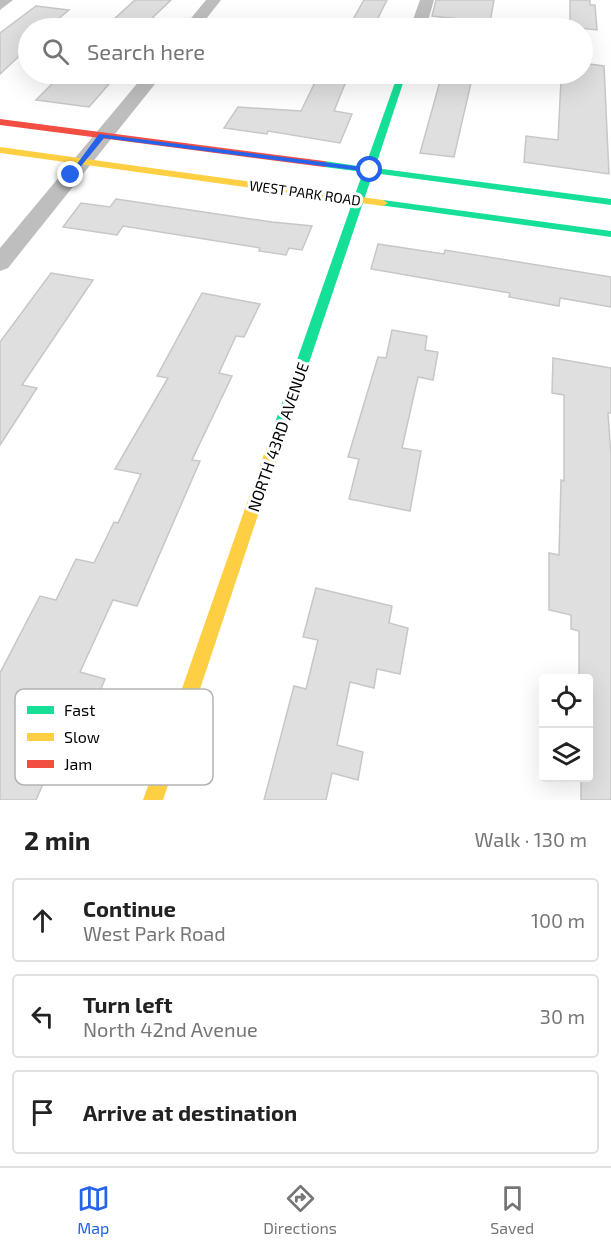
<!DOCTYPE html>
<html lang="en">
<head>
<meta charset="utf-8">
<style>
	:root { --surface:#fff; --page:#f6f6f6; --text:#222; --muted:#767676; --line:#e0e0e0; --accent:#2563eb }
	body { margin:0; font-family:"Exo 2",sans-serif; background:var(--page); color:var(--text) }
	.controls { position:absolute; right:18px; bottom:18px; display:grid; overflow:hidden; border-radius:6px; box-shadow:0 6px 24px #0002 }
	.controls button { width:54px; height:54px; display:grid; place-items:center; padding:0; border:0; border-bottom:2px solid var(--line); background:var(--surface); color:var(--text); font:30px sans-serif }
	.stop { position:absolute; width:18px; height:18px; margin:-14px; border:4px solid #2563eb; border-radius:50%; background:#fff }
	.stop.end { background:#2563eb; border-color:#fff; box-shadow:0 2px 6px #0008 }
	.list { margin:0; padding:0; list-style:none }
	h2 { display:flex; justify-content:space-between; align-items:center; height:78px; margin:0; padding:0 24px; font-size:26px }
	h2 small { font-size:20px; font-weight:400; color:var(--muted) }
	.list li { display:grid; grid-template-columns:39px 1fr auto; gap:18px; align-items:center; box-sizing:border-box; height:84px; margin:0 12px 12px; padding:0 12px; border:2px solid var(--line); border-radius:6px }
	.list b { display:block; font-size:22px; white-space:nowrap }
	.list p { margin:0; font-size:20px; white-space:nowrap; color:var(--muted) }
	.list em { font-size:20px; font-style:normal; color:var(--muted) }
	.icon { flex:none; width:33px; height:33px; fill:none; stroke:currentColor; stroke-width:2; stroke-linecap:round; stroke-linejoin:round }
	.map { position:relative; flex:none; width:611px; height:800px; overflow:hidden }
	.search { position:absolute; background:var(--surface); box-shadow:0 6px 24px #0002; left:18px; right:18px; top:18px; height:66px; display:flex; align-items:center; gap:15px; box-sizing:border-box; padding:0 21px; border-radius:33px; color:var(--muted); font-size:22px }
	.sheet { height:366px; background:var(--surface) }
	nav { display:flex; justify-content:space-around; align-items:center; box-sizing:border-box; height:84px; border-top:2px solid var(--line); background:var(--surface); font-size:16px; color:var(--muted) }
	nav a { display:grid; justify-items:center; gap:3px }
	nav .on { color:var(--accent) }
	.map>svg:first-child { display:block }
</style>
</head>
<body>
<div class="map">
<svg width="611" height="800" viewBox="0 0 611 800">
	<rect width="100%" height="100%" fill="#fff"/>
	<g fill="#dfdfdf" stroke="#c7c7c7" stroke-width="1.5">
		<polygon points="135,0 171,0 146,24 113,20"/>
		<polygon points="364,0 387,0 373,28 348,28"/>
		<polygon points="436,0 494,0 489,28 456,28 458,19 432,16"/>
		<polygon points="570,0 590,0 590,5 595,5 597,30 570,27"/>
		<polygon points="36,6 69,10 47,28 28,28 28,48 0,74 0,33"/>
		<polygon points="582,63 604,66 609,174 524,162 526,136 558,140 561,80 572,81 572,74 582,75"/>
		<polygon points="319,74 349,74 334,111 352,114 340,143 268,131 267,134 224,128 238,107 301,111"/>
		<polygon points="442,74 473,74 454,157 420,153"/>
		<polygon points="58,78 109,84 89,107 36,100"/>
		<polygon points="116,199 272,222 312,226 302,250 289,248 286,255 259,251 260,248 123,226 117,235 63,227 81,203 110,207"/>
		<polygon points="378,244 444,254 445,250 611,277 611,307 560,298 559,306 509,297 510,293 371,269"/>
		<polygon points="51,273 93,280 22,385 37,388 0,445 0,342"/>
		<polygon points="202,293 260,304 244,337 236,336 219,373 232,376 192,460 200,461 137,606 113,600 80,672 105,679 94,706 79,702 36,800 0,800 0,673 40,596 56,600 76,559 94,563 114,522 118,523 141,474 115,469 168,378 157,376"/>
		<polygon points="392,330 427,336 425,350 438,352 433,380 418,377 402,448 421,451 410,511 349,499 359,459 348,457 378,357 386,358"/>
		<polygon points="553,358 611,368 611,413 608,413 611,456 611,800 581,800 581,777 588,777 588,678 579,678 579,631 571,629 571,615 549,610 549,553 559,555 561,480 564,481 564,395 552,393"/>
		<polygon points="316,588 392,606 389,623 408,628 400,674 377,669 374,688 350,682 337,745 363,752 358,780 332,773 326,800 264,800 294,686 306,689 318,640 303,637"/>
	</g>
	<g fill="none" stroke-linecap="round" stroke-linejoin="round">
		<g fill="#bebebe" fill-rule="evenodd">
			<polygon points="0,0 13,0 0,10"/>
			<polygon points="206,0 221,0 199,28 183,28"/>
			<polygon points="420,0 434,0 426,28 410,28"/>
			<polygon points="145,74 163,74 8,268 0,271 0,248"/>
		</g>
		<g fill="#16e098" fill-rule="evenodd">
			<polygon points="398,74 406,74 375,168 611,199 611,205 373,173 285,434 283,438 273,438 271,434 363,172 324,167 319,164 324,161 365,167"/>
			<polygon points="383,200 611,231 611,237 379,205 378,203"/>
		</g>
		<g fill="#ffcf43" fill-rule="evenodd">
			<polygon points="0,147 383,200 388,203 383,206 0,153"/>
			<polygon points="278,428 283,430 285,434 163,800 143,800 271,434 273,430"/>
		</g>
		<polygon fill="#f24e42" fill-rule="evenodd" points="0,119 324,161 329,164 324,167 0,125"/>
	</g>
	<polygon fill="#2563eb" points="99,134 370,168 373,170 370,172 104,138 73,176 68,176"/>
	<g text-anchor="middle" stroke-width="6" stroke-linejoin="round" paint-order="stroke">
		<g font-size="14" fill="#000" stroke="#fff">
			<text transform="translate(305 193) rotate(8)" y="5">WEST PARK ROAD</text>
		</g>
		<g font-size="16" fill="#000" stroke="#fff">
			<text transform="translate(278 437) rotate(-71)" y="6">NORTH 43RD AVENUE</text>
		</g>
	</g>
	<rect x="15" y="689" width="198" height="96" rx="9" fill="#fff" stroke="#b2b2b2" stroke-width="1.5"/>
	<rect x="27" y="706" width="27" height="8" fill="#16e098"/>
	<rect x="27" y="733" width="27" height="8" fill="#ffcf43"/>
	<rect x="27" y="760" width="27" height="8" fill="#f24e42"/>
	<g font-size="16" fill="#000">
		<text x="64" y="716">Fast</text>
		<text x="64" y="743">Slow</text>
		<text x="64" y="770">Jam</text>
	</g>
</svg>
<div class="controls">
<button><svg class="icon" aria-label="locate" viewBox="0 0 24 24"><circle cx="12" cy="12" r="6"/><path d="M12 2v4M12 18v4M2 12h4M18 12h4"/></svg></button>
<button><svg class="icon" aria-label="layers" viewBox="0 0 24 24"><path d="M12 4l9 5-9 5-9-5zM3 14l9 5 9-5"/></svg></button>
</div>
<div class="stop" style="left:370px;top:170px"></div>
<div class="stop end" style="left:71px;top:175px"></div>
<div class="search"><svg class="icon" aria-label="search" viewBox="0 0 24 24"><circle cx="10" cy="10" r="6"/><path d="M15 15l6 6"/></svg>Search here</div>
</div>
<section class="sheet">
<h2>2 min<small>Walk · 130 m</small></h2>
<ul class="list">
<li><svg class="icon" aria-label="ahead" viewBox="0 0 24 24"><path d="M12 20V5M6 11l6-6 6 6"/></svg><div><b>Continue</b><p>West Park Road</p></div><em>100 m</em></li>
<li><svg class="icon" aria-label="left" viewBox="0 0 24 24"><path d="M17 20v-9H6M10 6l-5 5 5 5"/></svg><div><b>Turn left</b><p>North 42nd Avenue</p></div><em>30 m</em></li>
<li><svg class="icon" aria-label="arrive" viewBox="0 0 24 24"><path d="M6 21V4h12l-3 4 3 4H6"/></svg><div><b>Arrive at destination</b></div></li>
</ul>
</section>
<nav>
<a class="on"><svg class="icon" aria-label="map" viewBox="0 0 24 24"><path d="M3 6l6-2 6 2 6-2v14l-6 2-6-2-6 2zM9 4v14M15 6v14"/></svg>Map</a>
<a><svg class="icon" aria-label="directions" viewBox="0 0 24 24"><path d="M12 3l9 9-9 9-9-9zM9 14v-3h6M13 9l2 2-2 2"/></svg>Directions</a>
<a><svg class="icon" aria-label="saved" viewBox="0 0 24 24"><path d="M7 4h10v16l-5-4-5 4z"/></svg>Saved</a>
</nav>
</body>
</html>
